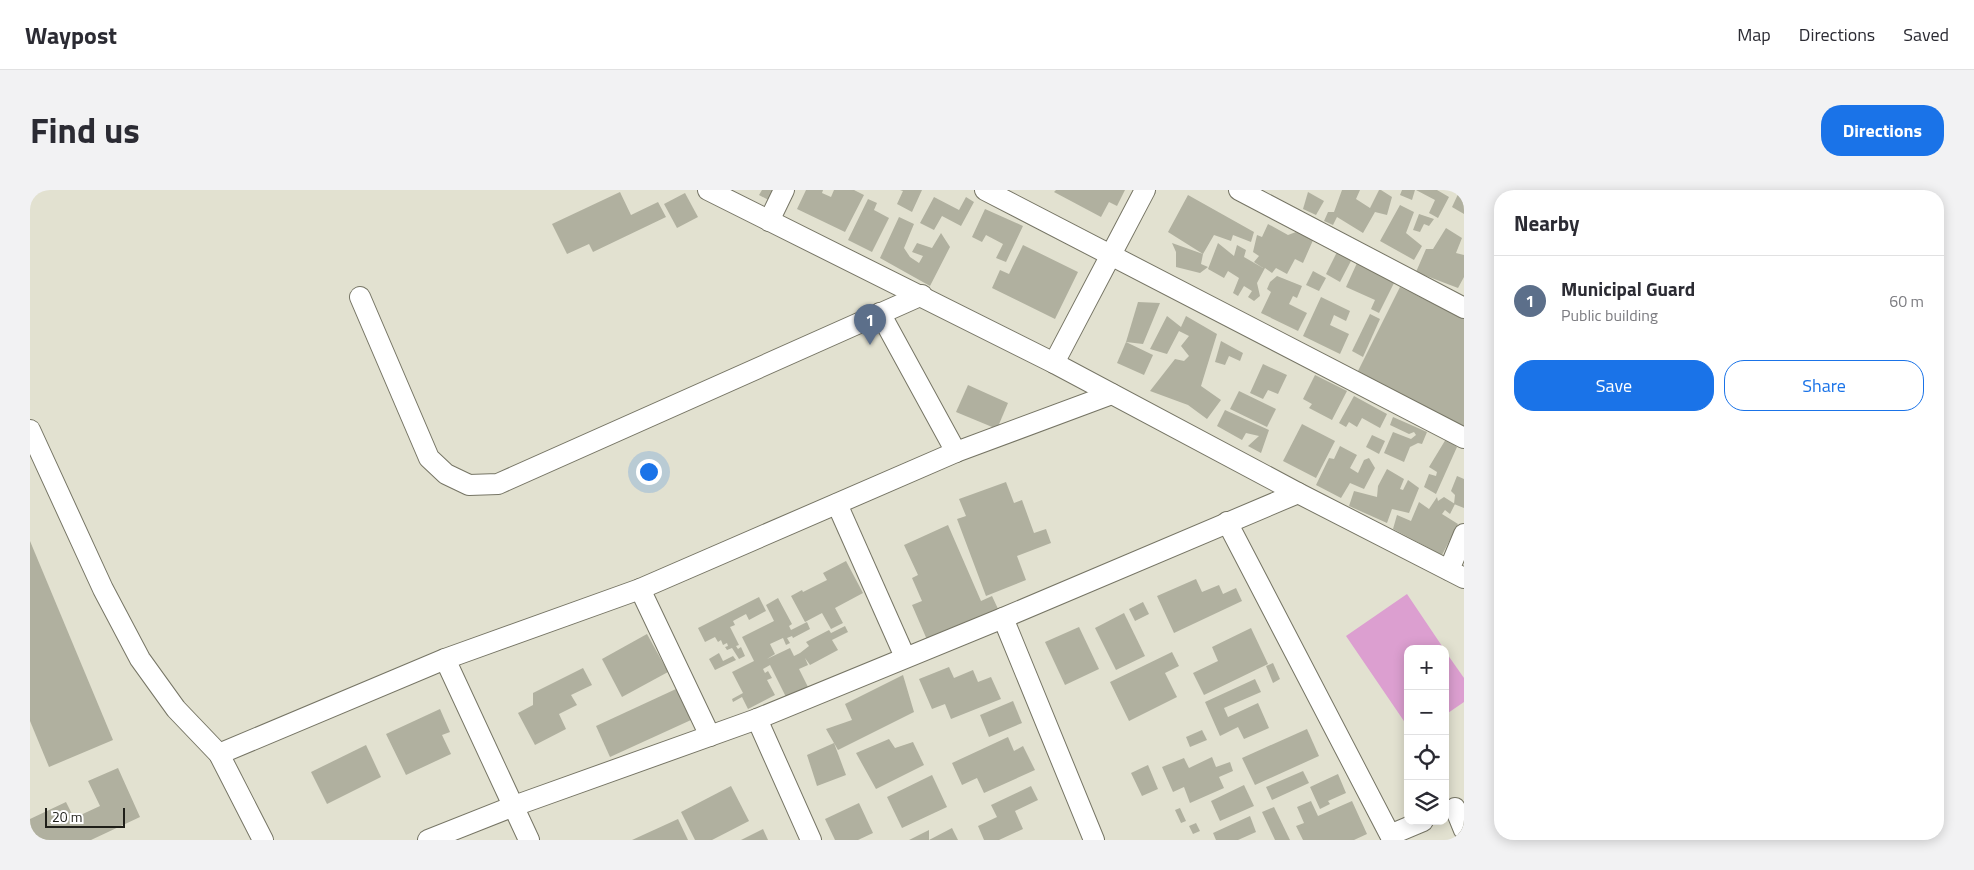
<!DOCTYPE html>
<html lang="en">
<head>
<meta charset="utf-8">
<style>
	:root { --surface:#fff; --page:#f2f2f3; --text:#2b2b33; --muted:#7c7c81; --line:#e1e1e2; --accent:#1a73e8 }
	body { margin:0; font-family:"Titillium Web",sans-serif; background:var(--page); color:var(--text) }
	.controls { position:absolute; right:15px; bottom:15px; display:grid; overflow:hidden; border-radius:10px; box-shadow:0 2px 12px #0003 }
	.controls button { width:45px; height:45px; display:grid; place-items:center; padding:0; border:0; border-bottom:1px solid var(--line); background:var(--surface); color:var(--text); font:25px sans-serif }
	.scale { position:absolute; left:15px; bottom:12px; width:80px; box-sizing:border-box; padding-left:5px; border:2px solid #1f1f19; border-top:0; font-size:14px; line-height:18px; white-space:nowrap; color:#1f1f19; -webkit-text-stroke:4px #fff; paint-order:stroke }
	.you { position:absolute; left:618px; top:281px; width:18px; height:18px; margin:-12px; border:4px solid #fff; border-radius:50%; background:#1a73e8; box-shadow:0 0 0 8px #1a73e833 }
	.badge { display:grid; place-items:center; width:32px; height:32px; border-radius:50%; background:var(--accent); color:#fff; font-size:16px; font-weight:700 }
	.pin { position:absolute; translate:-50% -41px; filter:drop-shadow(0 1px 2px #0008) }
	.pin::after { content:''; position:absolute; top:26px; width:18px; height:15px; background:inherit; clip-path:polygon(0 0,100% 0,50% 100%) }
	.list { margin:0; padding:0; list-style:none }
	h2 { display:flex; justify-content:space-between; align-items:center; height:65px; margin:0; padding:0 20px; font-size:21px }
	h2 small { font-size:16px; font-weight:400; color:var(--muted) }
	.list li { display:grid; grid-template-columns:32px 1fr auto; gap:15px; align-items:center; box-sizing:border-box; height:90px; padding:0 20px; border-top:1px solid var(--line) }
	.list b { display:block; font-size:19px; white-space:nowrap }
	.list p { margin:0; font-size:16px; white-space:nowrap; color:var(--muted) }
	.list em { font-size:16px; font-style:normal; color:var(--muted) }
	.actions { display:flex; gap:10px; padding:15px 20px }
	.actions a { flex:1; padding:11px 0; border:1px solid var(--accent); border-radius:20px; text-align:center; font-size:18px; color:var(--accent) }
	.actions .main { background:var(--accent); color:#fff }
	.icon { flex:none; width:28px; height:28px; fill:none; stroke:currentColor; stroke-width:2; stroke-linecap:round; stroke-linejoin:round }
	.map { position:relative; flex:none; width:1434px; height:650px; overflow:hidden; border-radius:20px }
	header { display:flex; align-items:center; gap:30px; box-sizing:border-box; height:70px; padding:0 25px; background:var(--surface); border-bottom:1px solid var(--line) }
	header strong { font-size:24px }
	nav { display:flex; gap:28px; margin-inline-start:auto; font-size:18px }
	.intro { display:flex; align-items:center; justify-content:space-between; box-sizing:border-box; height:120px; padding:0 30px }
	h1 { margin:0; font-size:35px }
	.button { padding:12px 22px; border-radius:20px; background:var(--accent); color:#fff; font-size:18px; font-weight:700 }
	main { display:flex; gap:30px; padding:0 30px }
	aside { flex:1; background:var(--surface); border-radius:20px; box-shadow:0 2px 12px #0003 }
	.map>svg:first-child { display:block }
</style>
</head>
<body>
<header>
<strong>Waypost</strong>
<nav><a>Map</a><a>Directions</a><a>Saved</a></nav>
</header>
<div class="intro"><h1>Find us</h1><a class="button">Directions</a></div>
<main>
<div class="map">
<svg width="1434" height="650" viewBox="0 0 1434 650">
	<rect width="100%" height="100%" fill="#e2e1d0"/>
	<g fill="#dc9fd0">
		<polygon points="1377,404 1414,459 1378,459 1378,537 1316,446"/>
		<polygon points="1415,461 1434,488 1434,512 1415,525"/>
	</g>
	<g fill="#b0b09f">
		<polygon points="732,0 749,0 748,15 729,5"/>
		<polygon points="776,0 793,0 792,3 801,7 804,0 824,0 834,5 815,42 767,19"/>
		<polygon points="870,0 892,0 882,22 867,14 873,1"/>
		<polygon points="1026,0 1095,0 1087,16 1079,12 1071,27 1024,2"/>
		<polygon points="1312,0 1330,0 1326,9 1340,18 1349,0 1351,0 1362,7 1357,25 1345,22 1333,43 1307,27 1303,35 1294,31 1298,22 1304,22"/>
		<polygon points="1372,0 1385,0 1382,10 1370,5"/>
		<polygon points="1386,0 1407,0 1419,7 1408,28 1399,23 1405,10"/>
		<polygon points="1430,0 1434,0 1434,24 1422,17"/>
		<polygon points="590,2 601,25 628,12 636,27 563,62 559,54 537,64 522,34"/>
		<polygon points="1278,2 1294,11 1286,25 1273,19"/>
		<polygon points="655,3 668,27 647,38 634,14"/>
		<polygon points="1158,5 1224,42 1221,52 1203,45 1201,51 1184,45 1173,64 1171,74 1178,77 1170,83 1146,77 1146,62 1142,53 1173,64 1138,42"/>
		<polygon points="904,7 929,20 936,7 944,12 931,36 912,26 904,40 890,33"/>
		<polygon points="838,9 847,13 844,20 859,28 842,62 818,50"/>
		<polygon points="1370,15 1384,22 1376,43 1392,56 1384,70 1350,51"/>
		<polygon points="955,19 993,36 976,72 966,68 973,54 956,45 952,52 942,47"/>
		<polygon points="1389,24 1404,29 1399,36 1394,34 1390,42 1383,40"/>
		<polygon points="869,27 884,34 874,58 880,67 889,73 893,66 882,62 887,53 902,58 911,43 920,57 900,96 850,68"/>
		<polygon points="1238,34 1258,45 1266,42 1284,48 1273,73 1265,69 1257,84 1246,78 1242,83 1235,78 1227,93 1230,106 1224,111 1218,107 1222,101 1214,96 1208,106 1203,103 1209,88 1198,81 1194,88 1178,79 1188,53 1204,66 1207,55 1216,60 1214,67 1233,78 1224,72 1229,66 1223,62 1227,45 1232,47"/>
		<polygon points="1416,38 1432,48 1426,63 1434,65 1434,87 1428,98 1386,82 1396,59 1403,59"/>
		<polygon points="993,55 1048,82 1025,129 962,98 970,80 979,84"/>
		<polygon points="1307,62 1322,69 1310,92 1296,84"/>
		<polygon points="1327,73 1365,91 1349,123 1341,119 1345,110 1316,97"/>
		<polygon points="1283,81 1296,88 1289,101 1276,95"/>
		<polygon points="1247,86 1272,96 1267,108 1263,106 1259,114 1277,123 1268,141 1231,123 1241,102 1237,99 1240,92"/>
		<polygon points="1370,97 1434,129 1434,239 1326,185"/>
		<polygon points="1291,107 1320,121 1316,131 1304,125 1300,135 1319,144 1310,164 1273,146"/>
		<polygon points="1108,112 1130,113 1113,154 1096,152"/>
		<polygon points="1340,124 1350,129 1333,167 1322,161"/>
		<polygon points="1137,126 1151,137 1156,126 1187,144 1171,196 1191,210 1177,229 1158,215 1120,201 1145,169 1154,171 1159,166 1151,156 1159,146 1149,141 1137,164 1120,159"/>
		<polygon points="1191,151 1213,163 1210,171 1199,166 1195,175 1185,172"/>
		<polygon points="1096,152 1123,165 1114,185 1087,173"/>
		<polygon points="1233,174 1257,185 1248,204 1238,200 1233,209 1220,203"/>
		<polygon points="1285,185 1317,201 1302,230 1279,218 1282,214 1273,209"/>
		<polygon points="938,195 978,213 967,239 926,222"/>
		<polygon points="1209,201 1246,219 1237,237 1200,219"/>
		<polygon points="1324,206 1357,224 1350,238 1332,228 1327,237 1319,232 1316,237 1309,233"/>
		<polygon points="1195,220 1239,240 1231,263 1218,256 1229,246 1216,243 1212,250 1187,236"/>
		<polygon points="1363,227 1397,242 1392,254 1388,253 1380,257 1374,272 1354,263 1363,242 1381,249 1386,245 1384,242 1379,244 1360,235"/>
		<polygon points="1272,234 1305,251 1286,288 1253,271"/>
		<polygon points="1342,245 1355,251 1349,264 1336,257"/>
		<polygon points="1416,249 1427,257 1406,304 1394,297 1399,284 1406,286 1407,282 1399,277"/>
		<polygon points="1310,256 1327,265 1320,278 1328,283 1334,270 1339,268 1345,278 1334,299 1320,293 1311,308 1286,295 1299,268 1304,269"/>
		<polygon points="1357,279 1374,289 1370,299 1373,300 1378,290 1389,298 1379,323 1362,319 1357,333 1319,316 1324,301 1347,307 1348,296"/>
		<polygon points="1427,286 1434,289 1434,318 1424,314 1425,305 1421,301"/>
		<polygon points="976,292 984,313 992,310 1004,343 1016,339 1021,353 987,366 996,390 956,406 927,329 936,326 929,309"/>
		<polygon points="1407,307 1408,311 1414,307 1425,314 1420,324 1415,320 1412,324 1428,334 1412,365 1363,339 1367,325 1381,331 1389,312 1399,319"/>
		<polygon points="918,335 951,411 962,406 969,421 898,452 882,415 892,411 882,388 888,385 874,355"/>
		<polygon points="0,351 83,550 19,577 0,531"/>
		<polygon points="816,371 833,403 805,418 813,433 801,439 792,423 775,432 761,406 772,400 773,402 797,390 793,383"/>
		<polygon points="1166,389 1172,402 1189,395 1193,404 1206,398 1212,411 1144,443 1127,406"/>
		<polygon points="729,407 736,421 719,430 716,424 703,431 705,435 700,437 709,455 706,456 708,459 711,457 715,466 709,469 702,458 697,460 695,457 698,456 697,453 693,455 691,450 688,452 685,447 675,452 668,438"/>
		<polygon points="748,408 762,434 759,436 761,440 777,432 780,439 763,448 762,446 757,448 760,453 756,455 753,448 740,454 745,464 737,469 760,458 764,466 770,463 779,456 776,452 799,440 801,443 815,436 818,442 802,450 808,460 780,475 775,468 778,475 769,479 781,503 759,513 740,475 733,479 735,483 738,481 742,488 737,490 745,505 718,519 712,507 703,512 702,509 713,503 702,482 724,471 712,447 744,431 736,415"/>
		<polygon points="1113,412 1119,424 1105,431 1099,419"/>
		<polygon points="1094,423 1115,466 1086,480 1065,438"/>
		<polygon points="1049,437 1069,479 1035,495 1015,452"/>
		<polygon points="1221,438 1238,474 1174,505 1163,483 1188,471 1182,457"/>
		<polygon points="617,444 638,482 592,507 572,469"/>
		<polygon points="1142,462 1149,476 1135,483 1147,507 1099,531 1080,492"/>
		<polygon points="689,463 693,471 703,466 706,470 685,480 679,469"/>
		<polygon points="1243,473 1250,489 1243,493 1236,476"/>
		<polygon points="919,477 924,488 943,480 948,492 961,487 971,509 921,529 915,514 902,519 889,489"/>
		<polygon points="553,478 562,495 541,505 547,515 529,524 536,539 505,555 488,523 503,515 503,503"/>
		<polygon points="873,485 884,522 808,560 804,553 816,585 787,596 777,565 804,553 796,539 822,530 815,514"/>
		<polygon points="1225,489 1231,502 1194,518 1198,527 1228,513 1239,538 1214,549 1208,537 1190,546 1175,512"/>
		<polygon points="646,499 661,530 580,567 566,536"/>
		<polygon points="983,511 992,533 959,547 950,525"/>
		<polygon points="410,519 420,542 412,545 421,564 376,585 356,544"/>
		<polygon points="1277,539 1289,566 1225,595 1212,568"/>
		<polygon points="1172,540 1177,550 1160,557 1156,547"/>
		<polygon points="978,547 984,561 993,556 1005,580 954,603 947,588 932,595 922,573"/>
		<polygon points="859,549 865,558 883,552 894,575 846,599 826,563"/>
		<polygon points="336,555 351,587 297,614 281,582"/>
		<polygon points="1182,567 1186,577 1200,572 1203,581 1189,587 1194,598 1160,613 1154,597 1143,602 1132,577 1154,568 1159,578"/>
		<polygon points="1118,575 1128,599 1112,606 1101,583"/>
		<polygon points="88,578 110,627 61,650 0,650 0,629 36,612 44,628 70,616 58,591"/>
		<polygon points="1273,581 1279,593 1242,610 1236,597"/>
		<polygon points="1308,584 1316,603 1298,611 1300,614 1290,619 1280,597"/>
		<polygon points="902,585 917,617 872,638 857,607"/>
		<polygon points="1214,595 1224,616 1190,631 1181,611"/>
		<polygon points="701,596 719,631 682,650 665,650 651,622"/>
		<polygon points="1001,596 1008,610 985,621 993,639 969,650 954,650 948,636 967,627 961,615"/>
		<polygon points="1281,611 1288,626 1322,611 1337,644 1324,650 1273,650 1266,636 1274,633 1267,617"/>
		<polygon points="829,613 843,643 828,650 805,650 795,629"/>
		<polygon points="1244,617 1260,650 1245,650 1232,622"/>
		<polygon points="1150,618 1156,631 1151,633 1145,620"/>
		<polygon points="1220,626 1226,642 1208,650 1186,650 1183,643"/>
		<polygon points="648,629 658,650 602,650"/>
		<polygon points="1166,633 1170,641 1163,644 1159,636"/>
		<polygon points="922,638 928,650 879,650 899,640 899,650"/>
		<polygon points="733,639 738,650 711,650"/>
	</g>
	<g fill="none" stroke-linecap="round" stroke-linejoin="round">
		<defs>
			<g id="street">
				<polyline points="678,0 1024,173 1268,303 1434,388"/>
				<polyline points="955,0 1434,248"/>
				<polyline points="1209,0 1434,118"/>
				<polyline points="739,31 754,0"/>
				<polyline points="330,107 399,268 416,284 439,295 468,294 892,105"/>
				<polyline points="850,123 926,262"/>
				<polyline points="1024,173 1115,0"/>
				<polyline points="0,240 73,399 110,469 146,519 189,564 233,650"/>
				<polyline points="807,314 875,467"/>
				<polyline points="1197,332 1360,645 1393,631"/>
				<polyline points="1419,380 1434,344"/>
				<polyline points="610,399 680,546"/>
				<polyline points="973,428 1064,650"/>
				<polyline points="415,469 499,650"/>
				<polyline points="727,529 781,650"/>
				<polyline points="189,564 415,469 610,399 926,262 1082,204"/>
				<polyline points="1425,618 1434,640"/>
				<polyline points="398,650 484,616 727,529 973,428 1268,303"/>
			</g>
		</defs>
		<use href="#street" stroke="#767565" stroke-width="22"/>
		<use href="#street" stroke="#fff" stroke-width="20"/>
	</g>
</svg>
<div class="controls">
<button>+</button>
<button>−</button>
<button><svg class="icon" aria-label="locate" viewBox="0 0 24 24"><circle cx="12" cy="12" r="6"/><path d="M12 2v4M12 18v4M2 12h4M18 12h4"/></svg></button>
<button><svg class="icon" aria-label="layers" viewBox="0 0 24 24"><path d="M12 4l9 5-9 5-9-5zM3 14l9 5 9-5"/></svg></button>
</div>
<div class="scale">20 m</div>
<div class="you"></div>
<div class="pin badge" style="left:840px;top:155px;background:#5c6f8a">1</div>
</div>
<aside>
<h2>Nearby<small></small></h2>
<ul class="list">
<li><span class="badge" style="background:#5c6f8a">1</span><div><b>Municipal Guard</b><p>Public building</p></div><em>60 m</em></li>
</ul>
<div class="actions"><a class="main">Save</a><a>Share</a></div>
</aside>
</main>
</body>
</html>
